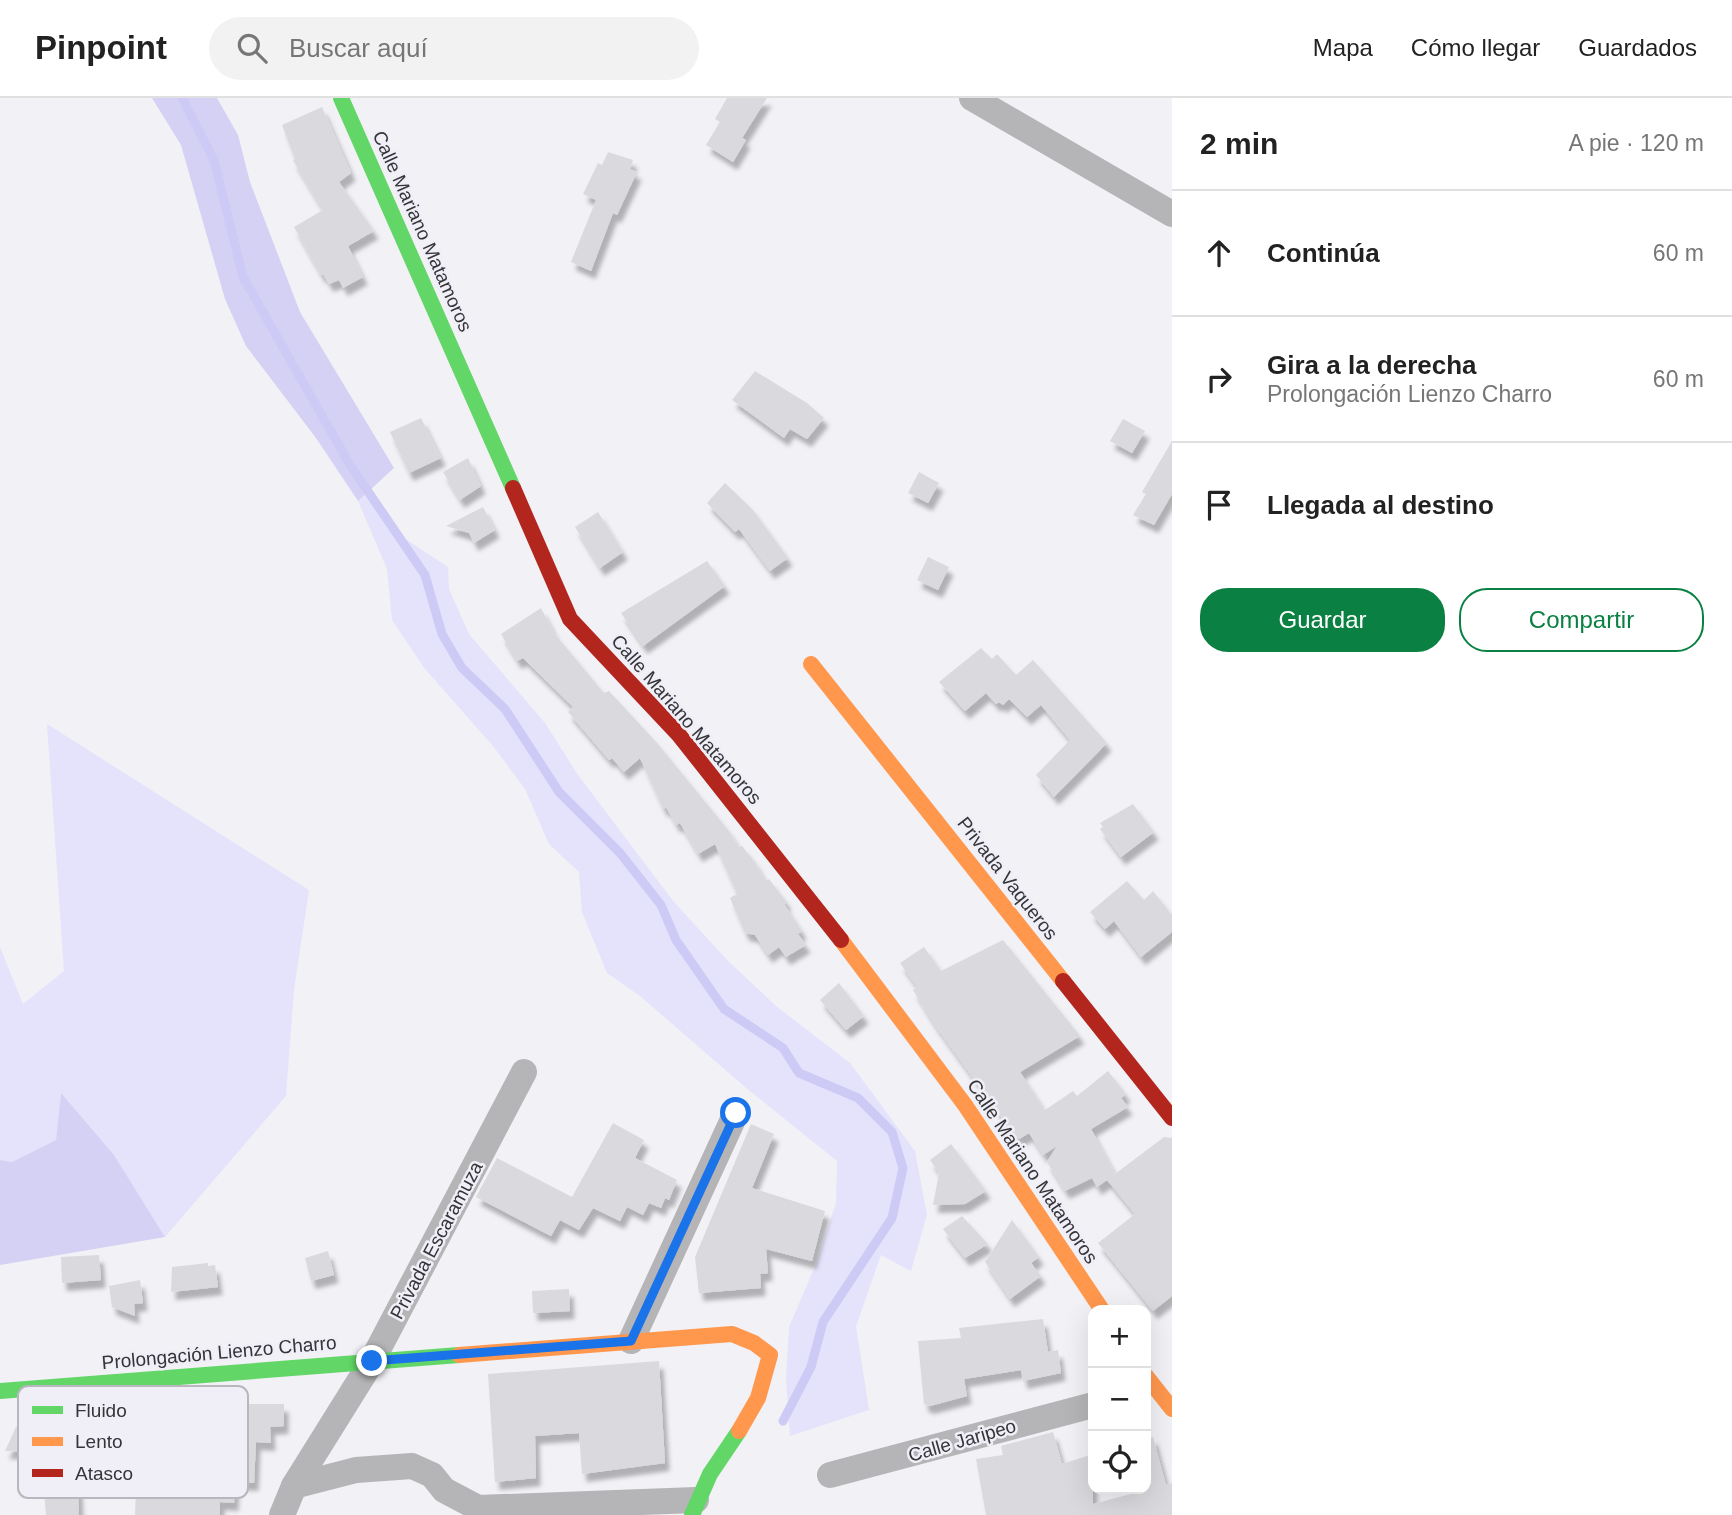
<!DOCTYPE html>
<html lang="es">
<head>
<meta charset="utf-8">
<style>
	:root { --surface:#fff; --page:#f2f2f2; --text:#222; --muted:#767676; --line:#e0e0e0; --accent:#0b8043 }
	body { margin:0; font-family:Helvetica,sans-serif; background:var(--page); color:var(--text) }
	.controls { position:absolute; right:21px; bottom:21px; display:grid; overflow:hidden; border-radius:14px; box-shadow:0 7px 28px #0002 }
	.controls button { width:63px; height:63px; display:grid; place-items:center; padding:0; border:0; border-bottom:2px solid var(--line); background:var(--surface); color:var(--text); font:35px sans-serif }
	.stop { position:absolute; width:21px; height:21px; margin:-16px; border:5px solid #1a73e8; border-radius:50%; background:#fff }
	.stop.end { background:#1a73e8; border-color:#fff; box-shadow:0 2px 7px #0008 }
	.list { margin:0; padding:0; list-style:none }
	h2 { display:flex; justify-content:space-between; align-items:center; height:91px; margin:0; padding:0 28px; font-size:30px }
	h2 small { font-size:23px; font-weight:400; color:var(--muted) }
	.list li { display:grid; grid-template-columns:46px 1fr auto; gap:21px; align-items:center; box-sizing:border-box; height:126px; padding:0 28px; border-top:2px solid var(--line) }
	.list b { display:block; font-size:26px; white-space:nowrap }
	.list p { margin:0; font-size:23px; white-space:nowrap; color:var(--muted) }
	.list em { font-size:23px; font-style:normal; color:var(--muted) }
	.actions { display:flex; gap:14px; padding:21px 28px }
	.actions a { flex:1; padding:16px 0; border:2px solid var(--accent); border-radius:28px; text-align:center; font-size:24px; color:var(--accent) }
	.actions .main { background:var(--accent); color:#fff }
	.icon { flex:none; width:38px; height:38px; fill:none; stroke:currentColor; stroke-width:2; stroke-linecap:round; stroke-linejoin:round }
	.map { position:relative; flex:none; width:1172px; height:1417px; overflow:hidden }
	header { display:flex; align-items:center; gap:42px; box-sizing:border-box; height:98px; padding:0 35px; background:var(--surface); border-bottom:2px solid var(--line) }
	header strong { font-size:33px }
	nav { display:flex; gap:38px; margin-inline-start:auto; font-size:24px }
	.search { width:490px; height:63px; background:var(--page); display:flex; align-items:center; gap:18px; box-sizing:border-box; padding:0 24px; border-radius:38px; color:var(--muted); font-size:26px }
	main { display:flex }
	aside { flex:1; background:var(--surface) }
	.map>svg:first-child { display:block }
</style>
</head>
<body>
<header>
<strong>Pinpoint</strong>
<div class="search"><svg class="icon" aria-label="search" viewBox="0 0 24 24"><circle cx="10" cy="10" r="6"/><path d="M15 15l6 6"/></svg>Buscar aquí</div>
<nav><a>Mapa</a><a>Cómo llegar</a><a>Guardados</a></nav>
</header>
<main>
<div class="map">
<svg width="1172" height="1417" viewBox="0 0 1172 1417">
	<defs>
		<filter id="shadow"><feDropShadow dx="4.5" dy="8" stdDeviation="2" flood-color="#0004"/></filter>
	</defs>
	<rect width="100%" height="100%" fill="#f1f1f6"/>
	<g fill="#e4e3fb">
		<polygon points="369,394 401,438 448,469 449,491 469,536 545,625 578,677 674,804 727,862 776,908 850,965 915,1053 927,1117 911,1173 881,1157 856,1228 869,1312 790,1338 786,1281 789,1229 816,1166 836,1105 837,1063 745,989 640,898 607,875 582,814 579,774 549,746 525,691 493,648 425,571 392,522 387,471 358,403"/>
		<polygon points="47,626 309,792 294,892 286,998 165,1139 114,1057 61,996 56,1042 12,1064 0,1062 0,849 23,906 64,873"/>
	</g>
	<g fill="#d4d1f4">
		<polygon points="152,0 217,0 238,37 250,84 300,214 394,370 358,403 316,340 246,248 225,201 181,47"/>
		<polygon points="61,995 114,1057 165,1139 0,1167 0,1062 12,1064 56,1042"/>
	</g>
	<g fill="none" stroke-linecap="round" stroke-linejoin="round">
		<polyline stroke="#cdcaf5" stroke-width="9" points="182,0 214,62 243,179 350,367 425,477 442,536 462,570 505,611 559,694 620,755 661,807 676,842 724,911 783,950 799,975 858,1000 892,1034 903,1070 892,1120 823,1224 811,1269 783,1323"/>
	</g>
	<g fill="#dadade" filter="url(#shadow)">
		<polygon points="727,0 767,0 742,40 746,42 733,64 706,47 720,24 715,21"/>
		<polygon points="322,9 351,75 339,84 374,133 348,148 363,179 343,190 339,182 329,186 323,176 321,177 294,129 323,112 293,62 295,61 282,27"/>
		<polygon points="608,54 633,62 630,71 637,74 617,117 613,115 591,173 571,164 596,102 583,96 598,65 602,67"/>
		<polygon points="755,273 807,305 824,320 807,341 790,331 784,340 732,302"/>
		<polygon points="421,320 441,360 409,375 390,334"/>
		<polygon points="1123,321 1145,333 1132,355 1110,343"/>
		<polygon points="1172,343 1172,396 1154,427 1133,417 1146,396 1142,394"/>
		<polygon points="468,360 481,388 460,402 443,374"/>
		<polygon points="919,374 939,385 928,405 908,395"/>
		<polygon points="725,385 752,411 788,460 770,473 739,431 735,434 707,405"/>
		<polygon points="483,409 495,432 474,445 469,435 446,428"/>
		<polygon points="598,414 623,454 600,470 575,429"/>
		<polygon points="928,459 949,469 938,492 917,482"/>
		<polygon points="707,463 725,488 643,548 621,515"/>
		<polygon points="541,510 554,535 604,595 609,593 657,645 729,733 739,749 742,748 755,764 765,783 769,781 782,798 787,804 784,806 802,833 798,836 806,847 786,859 779,849 768,857 755,837 745,835 730,800 737,796 715,746 698,756 680,725 676,727 666,709 663,711 640,660 624,674 612,660 609,662 568,614 573,609 523,560 517,563 501,536"/>
		<polygon points="981,550 992,561 997,556 1016,577 1033,562 1107,645 1054,699 1036,677 1070,642 1041,607 1027,619 1009,601 1003,607 999,604 996,606 986,595 965,613 939,584"/>
		<polygon points="1133,706 1154,734 1121,759 1100,731 1103,729 1100,725"/>
		<polygon points="1127,783 1144,802 1153,793 1172,817 1172,834 1141,859 1114,823 1105,831 1090,814"/>
		<polygon points="1003,842 1080,938 1020,974 1045,1012 1073,993 1077,998 1108,973 1126,996 1121,1000 1128,1009 1091,1031 1115,1076 1164,1039 1172,1040 1172,1198 1153,1213 1098,1145 1135,1116 1107,1082 1097,1089 1092,1080 1065,1093 1047,1064 1057,1048 1043,1057 1029,1035 1019,1041 1009,1030 934,926 913,892 917,889 900,865 924,849 941,873"/>
		<polygon points="839,885 864,918 846,932 820,902"/>
		<polygon points="613,1025 644,1042 635,1060 677,1082 669,1102 665,1100 661,1110 649,1105 643,1117 627,1109 620,1123 593,1110 579,1132 560,1122 551,1138 476,1099 497,1060 572,1099"/>
		<polygon points="751,1026 774,1036 752,1090 825,1113 812,1163 766,1151 768,1175 760,1176 761,1190 699,1195 695,1159"/>
		<polygon points="951,1046 986,1093 965,1106 933,1107 939,1075 930,1062"/>
		<polygon points="962,1118 988,1146 965,1160 943,1131"/>
		<polygon points="1012,1122 1039,1159 1031,1165 1041,1178 1010,1201 985,1164"/>
		<polygon points="328,1153 334,1177 311,1183 305,1160"/>
		<polygon points="99,1157 101,1182 62,1185 61,1159"/>
		<polygon points="208,1165 208,1168 215,1167 218,1189 171,1194 172,1169"/>
		<polygon points="140,1182 143,1205 134,1206 135,1218 112,1209 109,1188"/>
		<polygon points="569,1191 570,1213 533,1215 532,1193"/>
		<polygon points="1043,1221 1048,1254 1058,1252 1061,1275 1023,1283 1021,1272 964,1281 967,1298 930,1308 924,1306 918,1243 961,1240 959,1230"/>
		<polygon points="659,1263 665,1365 582,1376 579,1335 535,1338 536,1380 495,1384 488,1276"/>
		<polygon points="182,1306 227,1312 227,1306 284,1306 284,1328 270,1329 271,1345 256,1344 254,1385 235,1384 234,1405 220,1404 220,1417 135,1417 136,1390 180,1388"/>
		<polygon points="100,1324 103,1351 77,1352 79,1417 46,1417 41,1354 5,1353 16,1329"/>
		<polygon points="1053,1334 1062,1366 1093,1356 1093,1406 1146,1392 1146,1340 1153,1339 1166,1387 1172,1385 1172,1417 986,1417 976,1361 1003,1357 1001,1348"/>
	</g>
	<g fill="none" stroke-linecap="round" stroke-linejoin="round">
		<g stroke="#b5b5b7" stroke-width="26">
			<polyline points="972,0 1172,116"/>
			<polyline points="631,1243 736,1015"/>
			<polyline points="830,1377 1093,1307"/>
			<polyline points="294,1388 356,1372 412,1368 432,1377 444,1392 478,1410 696,1402"/>
			<polyline points="282,1417 294,1388 372,1263 524,974"/>
		</g>
		<g stroke="#63d668" stroke-width="16">
			<polyline points="341,0 513,390"/>
			<polyline points="0,1293 459,1257"/>
			<polyline points="692,1417 710,1376 739,1333"/>
		</g>
		<g stroke="#ff974d" stroke-width="16">
			<polyline points="811,566 1063,883"/>
			<polyline points="841,842 965,1007 1102,1212"/>
			<polyline points="459,1257 732,1236 754,1245 770,1257 758,1300 739,1333"/>
			<polyline points="1146,1278 1172,1311"/>
		</g>
		<g stroke="#b3261e" stroke-width="16">
			<polyline points="513,390 570,521 679,637 841,842"/>
			<polyline points="1063,883 1172,1020"/>
		</g>
	</g>
	<g fill="none" stroke-linecap="round" stroke-linejoin="round">
		<polyline stroke="#1a73e8" stroke-width="9" points="372,1263 631,1243 736,1015"/>
	</g>
	<g text-anchor="middle" stroke-width="5" stroke-linejoin="round" paint-order="stroke">
		<g font-size="19" fill="#353538" stroke="#f0eff8">
			<text transform="translate(423 133) rotate(66)" y="7">Calle Mariano Matamoros</text>
			<text transform="translate(687 621) rotate(49)" y="7">Calle Mariano Matamoros</text>
			<text transform="translate(1008 780) rotate(52)" y="7">Privada Vaqueros</text>
			<text transform="translate(1033 1073) rotate(56)" y="7">Calle Mariano Matamoros</text>
			<text transform="translate(436 1142) rotate(-62)" y="7">Privada Escaramuza</text>
			<text transform="translate(219 1254) rotate(-5)" y="7">Prolongación Lienzo Charro</text>
			<text transform="translate(962 1342) rotate(-16)" y="7">Calle Jaripeo</text>
		</g>
	</g>
	<rect x="18" y="1288" width="230" height="112" rx="10" fill="#f0eff8" stroke="#b8b7be" stroke-width="2"/>
	<rect x="32" y="1308" width="31" height="8" fill="#63d668"/>
	<rect x="32" y="1339" width="31" height="9" fill="#ff974d"/>
	<rect x="32" y="1371" width="31" height="8" fill="#b3261e"/>
	<g font-size="19" fill="#353538">
		<text x="75" y="1319">Fluido</text>
		<text x="75" y="1350">Lento</text>
		<text x="75" y="1382">Atasco</text>
	</g>
</svg>
<div class="controls">
<button>+</button>
<button>−</button>
<button><svg class="icon" aria-label="locate" viewBox="0 0 24 24"><circle cx="12" cy="12" r="6"/><path d="M12 2v4M12 18v4M2 12h4M18 12h4"/></svg></button>
</div>
<div class="stop" style="left:736px;top:1015px"></div>
<div class="stop end" style="left:372px;top:1263px"></div>
</div>
<aside>
<h2>2 min<small>A pie · 120 m</small></h2>
<ul class="list">
<li><svg class="icon" aria-label="ahead" viewBox="0 0 24 24"><path d="M12 20V5M6 11l6-6 6 6"/></svg><div><b>Continúa</b></div><em>60 m</em></li>
<li><svg class="icon" aria-label="right" viewBox="0 0 24 24"><path d="M7 20v-9h11M14 6l5 5-5 5"/></svg><div><b>Gira a la derecha</b><p>Prolongación Lienzo Charro</p></div><em>60 m</em></li>
<li><svg class="icon" aria-label="arrive" viewBox="0 0 24 24"><path d="M6 21V4h12l-3 4 3 4H6"/></svg><div><b>Llegada al destino</b></div></li>
</ul>
<div class="actions"><a class="main">Guardar</a><a>Compartir</a></div>
</aside>
</main>
</body>
</html>
